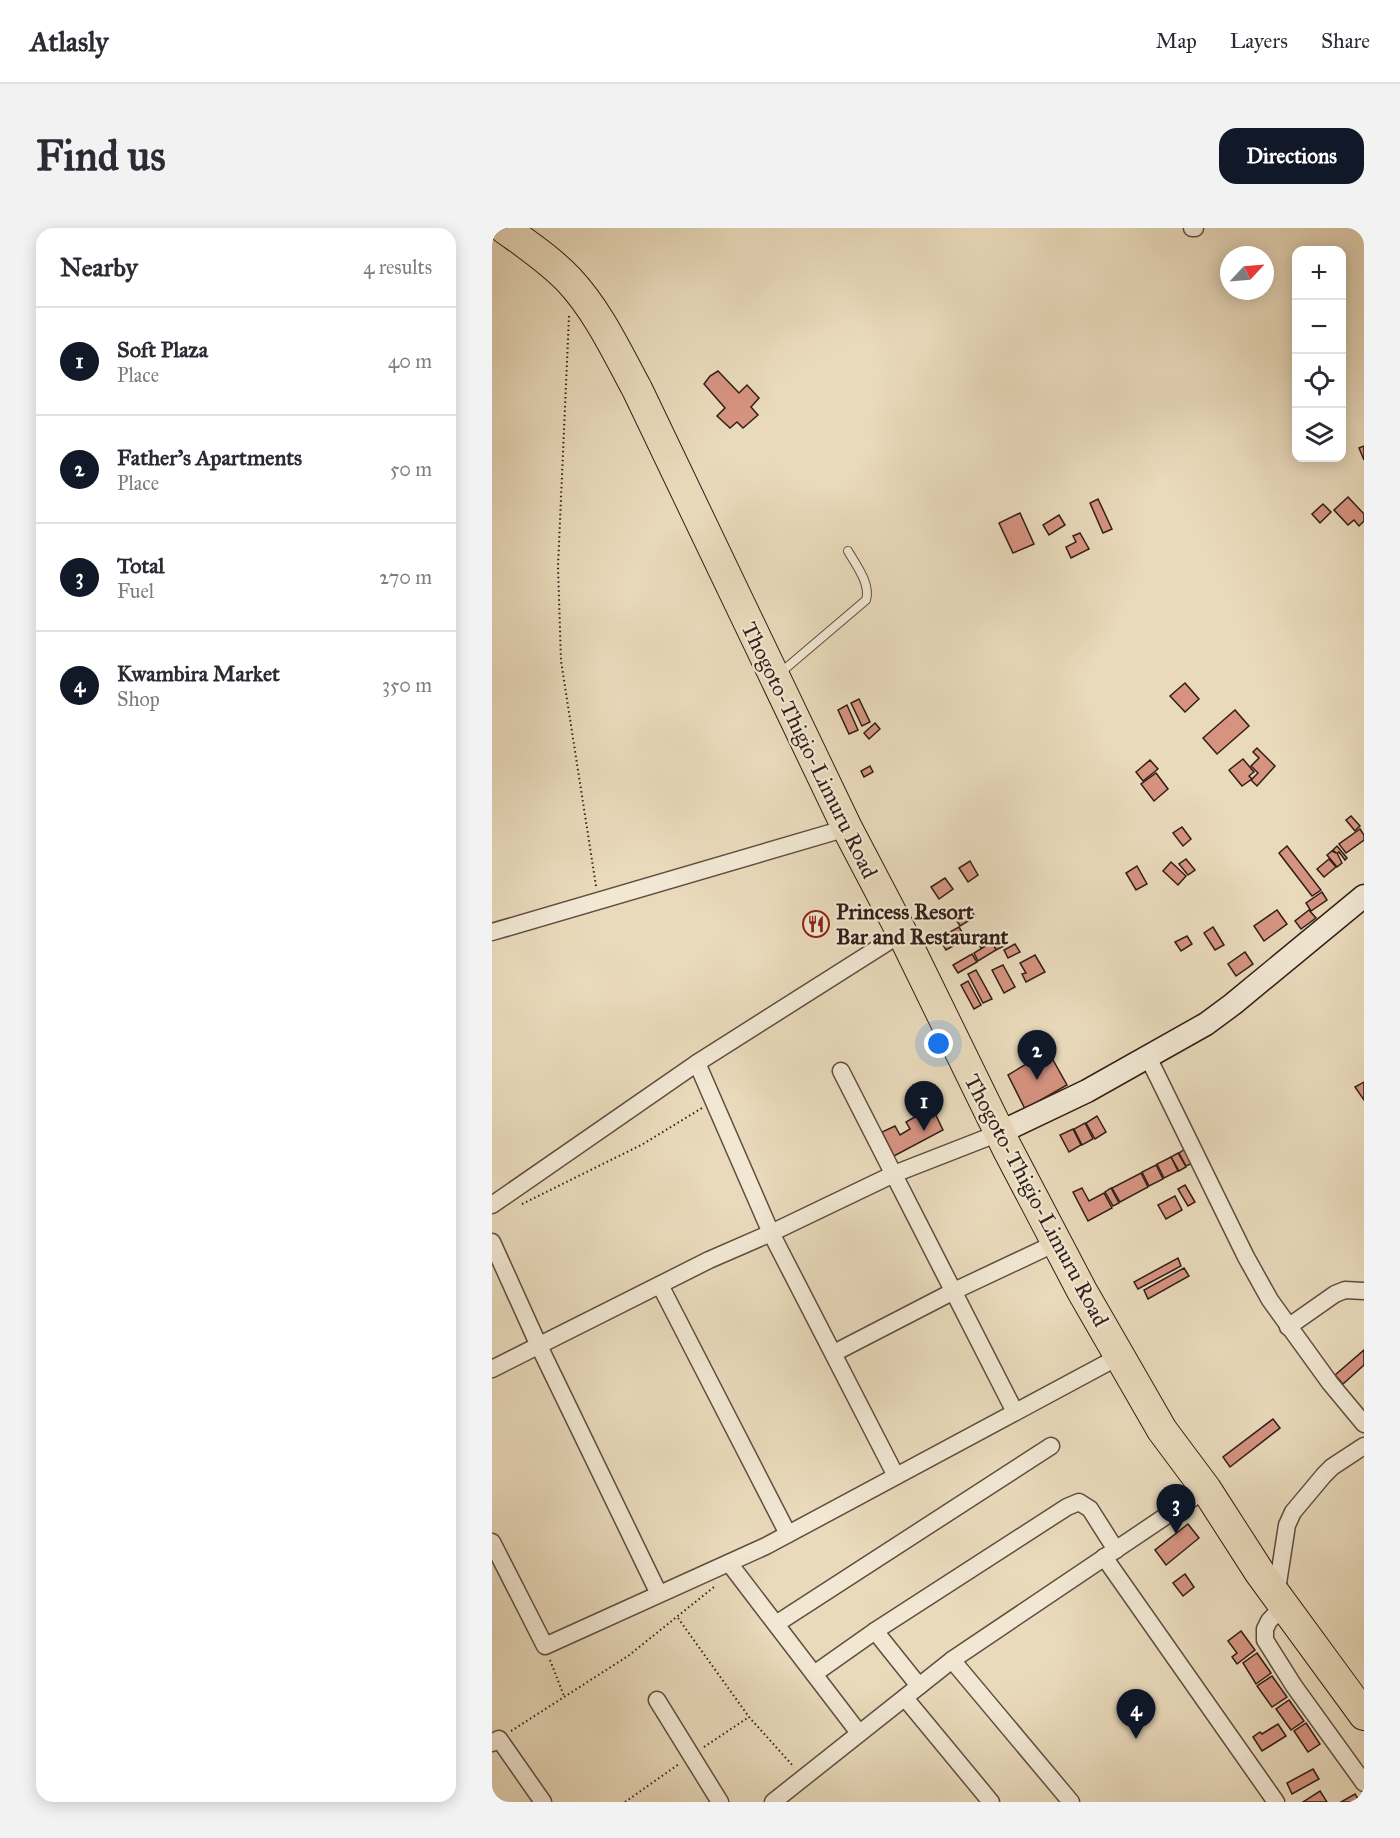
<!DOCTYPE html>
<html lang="en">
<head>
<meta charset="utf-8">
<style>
	:root { --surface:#fff; --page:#f2f2f3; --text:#2b2b33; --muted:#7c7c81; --line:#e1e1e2; --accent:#111827 }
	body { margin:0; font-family:"IM FELL Great Primer",serif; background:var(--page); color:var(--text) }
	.controls { position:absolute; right:18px; top:18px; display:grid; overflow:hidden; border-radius:12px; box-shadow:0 3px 15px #0003 }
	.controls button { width:54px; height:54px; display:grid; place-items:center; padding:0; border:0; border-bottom:2px solid var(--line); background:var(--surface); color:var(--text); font:30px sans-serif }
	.compass { position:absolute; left:728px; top:18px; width:54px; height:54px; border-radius:50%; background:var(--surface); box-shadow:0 3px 15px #0003; rotate:64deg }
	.you { position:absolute; left:447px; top:816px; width:21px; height:21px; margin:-15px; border:4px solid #fff; border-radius:50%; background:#1a73e8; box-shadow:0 0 0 9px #1a73e833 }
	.badge { display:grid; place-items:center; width:39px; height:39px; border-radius:50%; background:var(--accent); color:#fff; font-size:20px; font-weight:700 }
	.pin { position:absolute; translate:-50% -50px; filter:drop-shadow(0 2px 3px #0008) }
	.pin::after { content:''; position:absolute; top:32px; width:21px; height:18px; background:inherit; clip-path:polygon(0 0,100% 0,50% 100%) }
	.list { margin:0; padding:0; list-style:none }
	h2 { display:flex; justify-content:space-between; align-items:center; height:78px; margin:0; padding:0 24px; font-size:26px }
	h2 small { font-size:20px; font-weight:400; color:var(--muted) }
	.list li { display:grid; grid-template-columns:39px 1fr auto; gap:18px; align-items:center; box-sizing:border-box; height:108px; padding:0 24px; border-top:2px solid var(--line) }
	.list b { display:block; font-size:22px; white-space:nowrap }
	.list p { margin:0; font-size:20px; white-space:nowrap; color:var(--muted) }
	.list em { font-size:20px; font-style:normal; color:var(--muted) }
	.icon { flex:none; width:33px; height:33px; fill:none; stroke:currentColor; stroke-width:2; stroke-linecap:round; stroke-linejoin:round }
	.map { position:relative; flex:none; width:872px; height:1574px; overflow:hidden; border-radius:18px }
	header { display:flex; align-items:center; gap:36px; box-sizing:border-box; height:84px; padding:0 30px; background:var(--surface); border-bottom:2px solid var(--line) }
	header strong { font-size:28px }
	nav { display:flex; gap:33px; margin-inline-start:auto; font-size:21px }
	.intro { display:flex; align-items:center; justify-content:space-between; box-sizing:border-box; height:144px; padding:0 36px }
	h1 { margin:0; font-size:42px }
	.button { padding:15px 27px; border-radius:18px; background:var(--accent); color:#fff; font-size:21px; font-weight:700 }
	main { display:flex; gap:36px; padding:0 36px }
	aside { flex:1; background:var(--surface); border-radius:18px; box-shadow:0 3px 15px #0003 }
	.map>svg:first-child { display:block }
</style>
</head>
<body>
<header>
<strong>Atlasly</strong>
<nav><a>Map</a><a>Layers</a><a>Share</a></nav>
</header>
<div class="intro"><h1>Find us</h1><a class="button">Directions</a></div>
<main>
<aside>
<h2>Nearby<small>4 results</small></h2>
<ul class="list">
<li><span class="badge">1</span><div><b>Soft Plaza</b><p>Place</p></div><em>40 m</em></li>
<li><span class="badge">2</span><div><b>Father's Apartments</b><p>Place</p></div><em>50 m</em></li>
<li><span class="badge">3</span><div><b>Total</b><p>Fuel</p></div><em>270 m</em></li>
<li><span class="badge">4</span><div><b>Kwambira Market</b><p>Shop</p></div><em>350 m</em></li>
</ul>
</aside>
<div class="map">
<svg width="872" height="1574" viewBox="0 0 872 1574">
	<rect width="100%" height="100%" fill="#e9dabb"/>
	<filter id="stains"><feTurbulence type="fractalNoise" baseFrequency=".00333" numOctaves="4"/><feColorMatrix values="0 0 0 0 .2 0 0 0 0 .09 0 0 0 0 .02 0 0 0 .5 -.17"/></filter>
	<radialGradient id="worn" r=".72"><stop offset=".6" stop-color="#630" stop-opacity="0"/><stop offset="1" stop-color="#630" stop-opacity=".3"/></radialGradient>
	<g fill="#d59380" stroke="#311e17" stroke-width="1.5">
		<polygon points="226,143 247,165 255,157 267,170 259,179 266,187 251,200 245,194 238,200 225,188 233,180 212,156 218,148"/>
		<polygon points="872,218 872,232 867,220"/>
		<polygon points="856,269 872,286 872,293 867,298 862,292 856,297 842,282"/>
		<polygon points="606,271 620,301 611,305 598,275"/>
		<polygon points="831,276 839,284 828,295 820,286"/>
		<polygon points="528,285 542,316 521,325 507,295"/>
		<polygon points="567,287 573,297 557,307 551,297"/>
		<polygon points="588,305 597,321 579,330 574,319 584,314 581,308"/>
		<polygon points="693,455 707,471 693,484 678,468"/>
		<polygon points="367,471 378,494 370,498 359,475"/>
		<polygon points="355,477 366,502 357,506 346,482"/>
		<polygon points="743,482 757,498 725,526 711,510"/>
		<polygon points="383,495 388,501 377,511 372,505"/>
		<polygon points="765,520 783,538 765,558 759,552 766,545 759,538 767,530 761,524"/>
		<polygon points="751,531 762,544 757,548 760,551 750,558 737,542"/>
		<polygon points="658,532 666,541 651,553 644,544"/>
		<polygon points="378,538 381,544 372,549 369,543"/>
		<polygon points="664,545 676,561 662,573 649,556"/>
		<polygon points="859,588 868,598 863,603 854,592"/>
		<polygon points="690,599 699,611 691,618 681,605"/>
		<polygon points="868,601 872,607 872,612 854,625 847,616"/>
		<polygon points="795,618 829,662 820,668 787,625"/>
		<polygon points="845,618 855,630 853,632 847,624 845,625 850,635 845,639 835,627 840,623 844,625 841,622"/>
		<polygon points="694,631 703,642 696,647 687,636"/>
		<polygon points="837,631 844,639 832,649 825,641"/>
		<polygon points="478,633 486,647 476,654 467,640"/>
		<polygon points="679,634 694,648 686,657 671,643"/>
		<polygon points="645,638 655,656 644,662 634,645"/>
		<polygon points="453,650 461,661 447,671 439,659"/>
		<polygon points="830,664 835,672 819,683 814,675"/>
		<polygon points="478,679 483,689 468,698 462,688"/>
		<polygon points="785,682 795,696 772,713 762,698"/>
		<polygon points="817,682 824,690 809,701 803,693"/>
		<polygon points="467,699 474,711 454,722 447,710"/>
		<polygon points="721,699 732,717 723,722 712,705"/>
		<polygon points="695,708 700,716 689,723 683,714"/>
		<polygon points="507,709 512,718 504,722 500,713"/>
		<polygon points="496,710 498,715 489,720 486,715"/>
		<polygon points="500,714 504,722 486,733 482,725"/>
		<polygon points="523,716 528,724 516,730 512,722"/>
		<polygon points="753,724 761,736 744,748 736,736"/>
		<polygon points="480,726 485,734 466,745 461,737"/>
		<polygon points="543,727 553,744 534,754 530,746 534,745 528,735"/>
		<polygon points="511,737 523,759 512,765 500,742"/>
		<polygon points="484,742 500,771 491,775 476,746"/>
		<polygon points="476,753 489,777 482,781 469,757"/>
		<polygon points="556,823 575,857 533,881 516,847"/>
		<polygon points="872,854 872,872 863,859"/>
		<polygon points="440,879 451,902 402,928 390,904 403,898 408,907 418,901 414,894"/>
		<polygon points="605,888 614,904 603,911 594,895"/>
		<polygon points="593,895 601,911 590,917 582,901"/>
		<polygon points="581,901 589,917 577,924 568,907"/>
		<polygon points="693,921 701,935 694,938 687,925"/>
		<polygon points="686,925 694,939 687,943 679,929"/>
		<polygon points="679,929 686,943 672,950 665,936"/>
		<polygon points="664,937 671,951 657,958 650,944"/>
		<polygon points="649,945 656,959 628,974 620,960"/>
		<polygon points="693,957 703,974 696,978 686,961"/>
		<polygon points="590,960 597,973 612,965 620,980 596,993 581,964"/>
		<polygon points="619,960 627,975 621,978 613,964"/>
		<polygon points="683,968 690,982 674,991 666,977"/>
		<polygon points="686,1030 689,1038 646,1061 642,1054"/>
		<polygon points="692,1040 697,1048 656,1071 652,1062"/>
		<polygon points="872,1122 872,1137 851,1156 843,1147"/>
		<polygon points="781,1191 788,1200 738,1239 731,1229"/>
		<polygon points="696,1296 707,1310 674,1337 663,1322"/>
		<polygon points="693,1346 702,1359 691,1368 681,1355"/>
		<polygon points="749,1403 763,1422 745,1436 740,1429 745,1425 736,1413"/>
		<polygon points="765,1425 779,1445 764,1456 751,1435"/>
		<polygon points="780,1448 795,1469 780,1479 765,1458"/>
		<polygon points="797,1472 812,1493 799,1502 784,1481"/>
		<polygon points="814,1495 828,1516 816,1524 802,1503"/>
		<polygon points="786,1496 794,1508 770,1523 761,1509 768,1504 770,1506"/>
		<polygon points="821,1541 827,1551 800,1566 795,1555"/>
		<polygon points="828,1563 835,1574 811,1574"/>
		<polygon points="863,1566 868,1574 849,1574"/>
	</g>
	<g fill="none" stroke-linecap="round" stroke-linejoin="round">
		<defs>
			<path id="lane" d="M287 446 374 372C379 356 364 337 356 323"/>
			<g id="street">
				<polyline points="700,0 703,0"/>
				<polyline points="0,704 355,600"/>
				<polyline points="656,829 754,1029 778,1072 838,1155 872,1196"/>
				<polyline points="205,835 279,1005 404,1248"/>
				<polyline points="349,843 523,1184"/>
				<polyline points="0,977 205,835 410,705"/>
				<polyline points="0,1014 47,1118 167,1366"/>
				<polyline points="168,1057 296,1306"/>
				<polyline points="796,1099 843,1066 853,1062 872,1063"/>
				<polyline points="342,1125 462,1063 566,1014"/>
				<polyline points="0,1141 217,1032 279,1005 402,946 507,905"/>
				<polyline points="0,1314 53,1418 274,1318 628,1128"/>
				<polyline points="612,1329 784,1574"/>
				<polyline points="237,1335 367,1505"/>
				<polyline points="784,1368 795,1297 801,1284 832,1247 840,1239 872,1218"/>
				<polyline points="791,1378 777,1393 773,1401 773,1412 802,1458 872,1555"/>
				<polyline points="284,1396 559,1218"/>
				<polyline points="383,1403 427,1458"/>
				<polyline points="460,1432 579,1574"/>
				<polyline points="322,1446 383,1403 575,1279 587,1274 598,1281 624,1322"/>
				<polyline points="413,1470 499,1574"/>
				<polyline points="165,1472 228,1574"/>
				<polyline points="0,1515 7,1511 51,1574"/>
				<polyline points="281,1574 460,1432 714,1261"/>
			</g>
			<polyline id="secondary" points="507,905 595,863 714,796 741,776 872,668"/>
			<path id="highway" d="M12 0C34 16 58 32 77 52 106 83 125 124 145 161L355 600 410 705 515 920 590 1063 670 1202 714 1261 768 1345 872 1487"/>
		</defs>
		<use href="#lane" stroke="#5f4d40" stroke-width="10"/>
		<use href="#street" stroke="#5f4d40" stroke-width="19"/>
		<use href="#secondary" stroke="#311e17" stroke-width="25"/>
		<use href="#highway" stroke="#311e17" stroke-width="32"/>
		<g stroke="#311e17" stroke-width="2" stroke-dasharray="1.5 3" stroke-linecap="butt">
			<polyline points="77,88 66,339 69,433 104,658"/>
			<polyline points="30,976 151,916 210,880"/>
			<polyline points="186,1390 257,1489 302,1539"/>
			<polyline points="58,1432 72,1468"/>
			<polyline points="19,1503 136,1428 222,1359"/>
			<polyline points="212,1519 257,1489"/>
			<polyline points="133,1574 187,1536"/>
		</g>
		<use href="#lane" stroke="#f1e7d3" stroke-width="8"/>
		<use href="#street" stroke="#f1e7d3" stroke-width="16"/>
		<use href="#secondary" stroke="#f1e7d3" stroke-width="22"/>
		<use href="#highway" stroke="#e9dabb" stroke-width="30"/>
	</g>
	<defs>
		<symbol id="restaurant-ring" viewBox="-11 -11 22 22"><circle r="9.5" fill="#f1e7d3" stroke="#8f2418" stroke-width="1.5"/><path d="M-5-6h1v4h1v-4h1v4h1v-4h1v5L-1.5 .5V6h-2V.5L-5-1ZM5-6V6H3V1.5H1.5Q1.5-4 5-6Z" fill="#8f2418"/></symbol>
	</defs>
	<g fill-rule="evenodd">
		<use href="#restaurant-ring" x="309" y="681" width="30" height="30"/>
	</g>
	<g text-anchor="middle" stroke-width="4.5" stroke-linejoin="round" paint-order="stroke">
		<g font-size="22" fill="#311e17" stroke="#f1e7d3">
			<text transform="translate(318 522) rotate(64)" y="8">Thogoto-Thigio-Limuru Road</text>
			<text transform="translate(545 972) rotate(62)" y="8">Thogoto-Thigio-Limuru Road</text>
		</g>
		<g font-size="22" font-weight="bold" fill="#311e17" stroke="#f1e7d3" text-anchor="start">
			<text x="344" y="691">Princess Resort<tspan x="344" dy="25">Bar and Restaurant</tspan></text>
		</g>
	</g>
	<rect width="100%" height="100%" filter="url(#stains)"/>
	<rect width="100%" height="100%" fill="url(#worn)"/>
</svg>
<div class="controls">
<button>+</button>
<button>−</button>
<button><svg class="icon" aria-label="locate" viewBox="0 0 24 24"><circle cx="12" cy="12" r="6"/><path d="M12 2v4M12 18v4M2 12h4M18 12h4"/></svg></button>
<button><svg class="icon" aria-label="layers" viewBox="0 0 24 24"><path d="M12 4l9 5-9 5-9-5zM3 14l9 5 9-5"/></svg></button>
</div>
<svg class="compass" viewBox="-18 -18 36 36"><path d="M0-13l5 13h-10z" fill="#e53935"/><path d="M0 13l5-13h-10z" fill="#7c7c81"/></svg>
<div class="you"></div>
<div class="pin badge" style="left:432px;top:903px">1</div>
<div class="pin badge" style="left:545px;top:852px">2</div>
<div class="pin badge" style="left:684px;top:1306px">3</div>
<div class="pin badge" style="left:644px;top:1511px">4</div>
</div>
</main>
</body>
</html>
